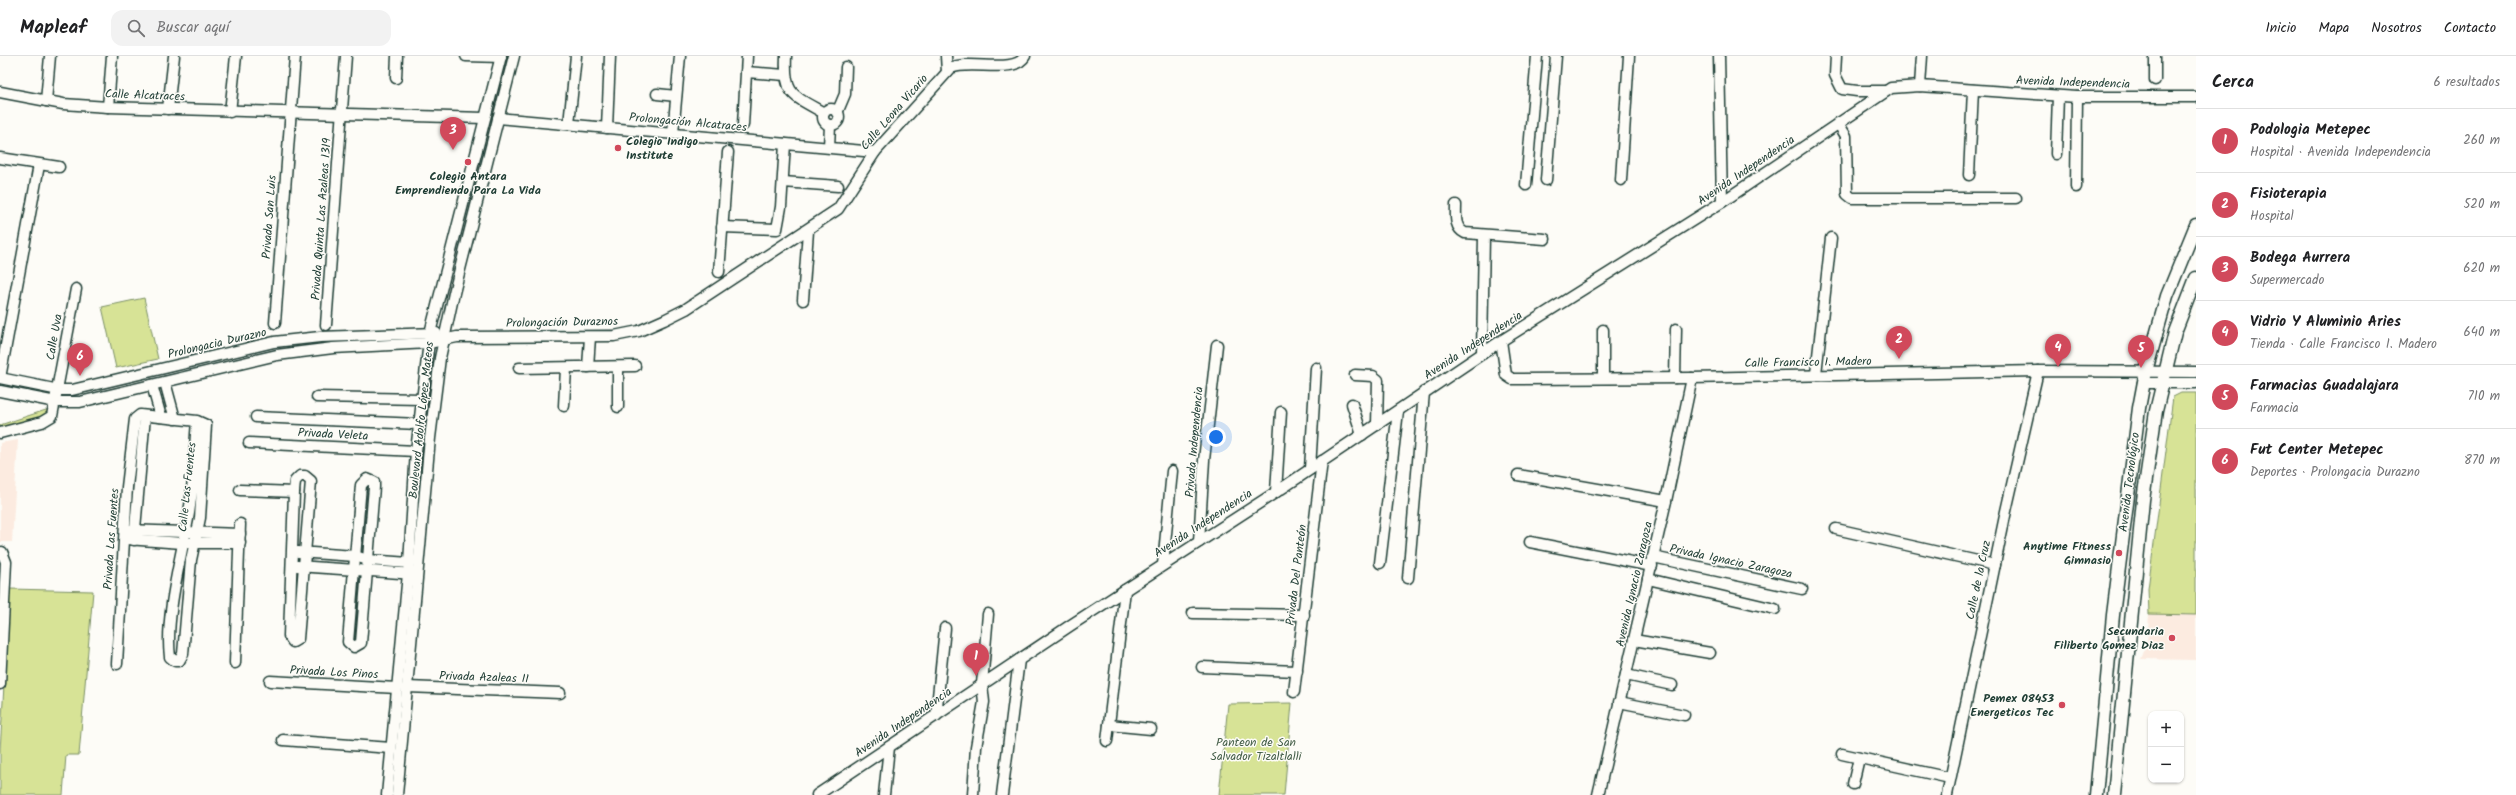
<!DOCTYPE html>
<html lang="es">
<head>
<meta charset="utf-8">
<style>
	:root { --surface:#fff; --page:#f2f2f2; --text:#202124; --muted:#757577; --line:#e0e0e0; --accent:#d1495b }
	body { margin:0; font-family:Kalam,sans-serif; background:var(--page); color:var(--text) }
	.controls { position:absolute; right:12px; bottom:12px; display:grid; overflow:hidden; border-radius:8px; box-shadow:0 1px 3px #0004 }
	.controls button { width:36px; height:36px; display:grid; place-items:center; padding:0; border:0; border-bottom:1px solid var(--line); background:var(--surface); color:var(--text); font:20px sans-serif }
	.you { position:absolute; left:1216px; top:381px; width:14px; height:14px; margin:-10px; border:3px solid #fff; border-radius:50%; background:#1a73e8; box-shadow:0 0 0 6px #1a73e833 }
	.badge { display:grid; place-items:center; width:26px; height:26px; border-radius:50%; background:var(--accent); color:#fff; font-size:13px; font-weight:700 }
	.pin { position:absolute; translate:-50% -33px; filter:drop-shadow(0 1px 2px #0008) }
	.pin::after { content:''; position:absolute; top:21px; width:14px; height:12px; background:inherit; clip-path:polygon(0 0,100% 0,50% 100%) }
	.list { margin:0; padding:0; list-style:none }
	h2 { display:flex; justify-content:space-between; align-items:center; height:52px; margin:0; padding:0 16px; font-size:17px }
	h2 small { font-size:13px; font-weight:400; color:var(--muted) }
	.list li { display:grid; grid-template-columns:26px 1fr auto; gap:12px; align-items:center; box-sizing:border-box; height:64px; padding:0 16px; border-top:1px solid var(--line) }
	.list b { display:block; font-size:15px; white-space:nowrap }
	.list p { margin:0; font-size:13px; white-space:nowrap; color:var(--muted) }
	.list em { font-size:13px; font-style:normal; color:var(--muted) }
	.icon { flex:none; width:22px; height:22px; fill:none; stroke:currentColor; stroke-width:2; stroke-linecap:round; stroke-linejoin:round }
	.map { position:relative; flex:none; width:2196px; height:739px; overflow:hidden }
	header { display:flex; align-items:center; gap:24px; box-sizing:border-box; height:56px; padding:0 20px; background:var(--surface); border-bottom:1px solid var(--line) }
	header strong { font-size:19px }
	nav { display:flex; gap:22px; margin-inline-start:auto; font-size:14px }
	.search { width:280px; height:36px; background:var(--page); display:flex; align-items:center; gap:10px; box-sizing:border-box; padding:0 14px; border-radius:12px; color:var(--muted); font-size:15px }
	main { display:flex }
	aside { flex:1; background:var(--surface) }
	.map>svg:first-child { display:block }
</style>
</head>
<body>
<header>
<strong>Mapleaf</strong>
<div class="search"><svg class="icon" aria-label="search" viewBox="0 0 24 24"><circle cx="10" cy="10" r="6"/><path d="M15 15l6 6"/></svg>Buscar aquí</div>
<nav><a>Inicio</a><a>Mapa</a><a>Nosotros</a><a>Contacto</a></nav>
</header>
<main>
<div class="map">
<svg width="2196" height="739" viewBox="0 0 2196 739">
	<rect width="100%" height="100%" fill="#fdfcf7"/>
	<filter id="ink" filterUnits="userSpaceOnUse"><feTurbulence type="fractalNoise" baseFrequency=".025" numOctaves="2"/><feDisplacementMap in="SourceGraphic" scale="8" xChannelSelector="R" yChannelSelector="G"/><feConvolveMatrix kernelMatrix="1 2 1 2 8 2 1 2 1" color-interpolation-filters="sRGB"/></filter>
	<g filter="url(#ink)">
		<g fill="#fcebe0">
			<polygon points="18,384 12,486 0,486 0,387"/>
			<polygon points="2149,558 2196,559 2196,604 2141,603 2147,588"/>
		</g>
		<g fill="#d7e396" stroke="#7b9065">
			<polygon points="144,242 158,303 116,312 102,251"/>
			<polygon points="2181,337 2196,337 2196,559 2149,558 2148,533 2173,341"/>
			<polygon points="49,353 47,360 0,375 0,369"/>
			<polygon points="10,533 93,535 79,699 66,699 63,739 0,739 0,694"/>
			<polygon points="1292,647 1284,739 1219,739 1228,648"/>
		</g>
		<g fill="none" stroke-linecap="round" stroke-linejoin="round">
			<defs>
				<g id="minor">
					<polyline points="466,0 501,1"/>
					<path d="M786 0C784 39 792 39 824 57"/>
					<polyline points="946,0 947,16"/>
					<polyline points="1719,0 1722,146"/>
					<polyline points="1836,0 1835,19 1842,33 1857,35 1886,35"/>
					<polyline points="746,16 785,19"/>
					<polyline points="396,22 397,0"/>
					<polyline points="2155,24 2155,0"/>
					<polyline points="1920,30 1922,0"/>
					<polyline points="0,36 63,48 108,51 484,62"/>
					<polyline points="657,38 676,40"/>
					<polyline points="46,45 50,0"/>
					<polyline points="108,51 112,0"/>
					<polyline points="168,53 174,0"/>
					<circle cx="831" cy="61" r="8"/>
					<polyline points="230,56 236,0"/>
					<polyline points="837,57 845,38 846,11"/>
					<polyline points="498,62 875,96"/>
					<polyline points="1838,67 1846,80 1847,138 1852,142 2016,142"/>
					<polyline points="569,68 576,0"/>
					<polyline points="743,69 747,0"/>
					<polyline points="607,72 610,0"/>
					<polyline points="673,77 680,0"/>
					<polyline points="829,91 830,69"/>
					<polyline points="2056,98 2058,40"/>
					<polyline points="0,102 59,111"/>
					<polyline points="1969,119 1973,34"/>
					<polyline points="1546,124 1556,0"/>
					<polyline points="1621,124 1629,0"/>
					<polyline points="783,126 838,130"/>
					<polyline points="1526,129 1537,0"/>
					<polyline points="2076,131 2077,41"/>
					<path d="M1456 149C1456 159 1454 172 1465 177L1545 183"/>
					<polyline points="722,171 777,173 781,151 785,88"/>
					<polyline points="719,216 728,96"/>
					<polyline points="803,244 808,175"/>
					<polyline points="275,267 295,0"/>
					<polyline points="326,269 346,0"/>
					<polyline points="1603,274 1603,322"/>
					<polyline points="1501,285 1506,319 1512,323 1692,322 2038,315 2196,316"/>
					<polyline points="1482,298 1484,179"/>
					<polyline points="588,311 590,281"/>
					<polyline points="519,312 635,310"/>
					<polyline points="1816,318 1831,182"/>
					<polyline points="1355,319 1373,320 1378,324 1377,369"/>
					<polyline points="0,322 59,334 72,334 274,286 320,281 436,277"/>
					<polyline points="0,322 39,109"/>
					<polyline points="1675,322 1676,273"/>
					<polyline points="165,326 175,363"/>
					<polyline points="2143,327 2196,327"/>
					<polyline points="152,329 161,361"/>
					<path d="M0 335 56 346H80L277 299 333 292 429 287 457 281 614 280 639 275 664 264 686 253 838 153 875 96 951 12C969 3 1015 19 1025 0"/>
					<polyline points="317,341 421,343"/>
					<polyline points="1352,348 1362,379"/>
					<polyline points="564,350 566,312"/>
					<polyline points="618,351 618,311"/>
					<polyline points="256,361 419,368"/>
					<polyline points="0,377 42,366 52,360 76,233"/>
					<polyline points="249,387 416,395"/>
					<polyline points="1310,413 1316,312"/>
					<polyline points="1518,419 1666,445"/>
					<polygon points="300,420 305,420 311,425 298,583 293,586 289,580 294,436 295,425"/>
					<polygon points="367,423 374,426 374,431 361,587 354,591 348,586 361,429"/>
					<polyline points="240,434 294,436"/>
					<polyline points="1276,436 1281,356"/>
					<polyline points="1836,473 1995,509"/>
					<polyline points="128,474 240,478"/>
					<polyline points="127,483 182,487 240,487"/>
					<polyline points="134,484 145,360"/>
					<polyline points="1199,486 1204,404 1217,289"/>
					<polyline points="1530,486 1652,510"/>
					<polyline points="298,496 355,500 368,504 409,507"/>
					<polyline points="1653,501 1802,533"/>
					<polyline points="1380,507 1398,355"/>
					<polyline points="1163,509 1172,415"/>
					<polyline points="297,510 415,518"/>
					<polyline points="1408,522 1424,336"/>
					<polyline points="1648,523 1775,553"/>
					<polyline points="1193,557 1304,559"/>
					<polyline points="1634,584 1710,597"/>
					<polyline points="235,607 240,468"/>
					<path d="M117 608 127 431 135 363 140 359 197 365 206 369 200 462 191 504 183 598 179 605H175L170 601C165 563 180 506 187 468 194 435 194 399 197 365"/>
					<polyline points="1202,611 1297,615"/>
					<polyline points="1626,619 1672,629"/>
					<polyline points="270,625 397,632"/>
					<polyline points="0,628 6,506 2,496"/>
					<polyline points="407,631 560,637"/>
					<polyline points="1294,636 1322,405"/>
					<polyline points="1619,646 1684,659"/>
					<polyline points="936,660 945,572"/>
					<polyline points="1109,669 1151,673"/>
					<polyline points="283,684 391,692"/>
					<polyline points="1107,685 1125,534"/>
					<polyline points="1842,698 1950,722"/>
					<polyline points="1853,728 1859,702"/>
					<polyline points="387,739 409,507 416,395 430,277 501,0"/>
					<polyline points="397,739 430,382 440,302 454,237 514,0"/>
					<polyline points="817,739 1071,569 1287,429 1501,285 1722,146 1891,32 1920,30 2077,41 2196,41"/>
					<polyline points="884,739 889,691"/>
					<polyline points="973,739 976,691 984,646 982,628 988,558"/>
					<polyline points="1002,739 1019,604"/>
					<polyline points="1598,739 1666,445 1692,322"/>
					<polyline points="1947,739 2006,455 2038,315"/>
				</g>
				<g id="major">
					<polyline points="2096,739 2113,559 2139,352 2146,315 2167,240 2196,169"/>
					<polyline points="2114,739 2143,444 2156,355 2175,276 2196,222"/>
				</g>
			</defs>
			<use href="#minor" stroke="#1f3d34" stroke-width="13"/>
			<use href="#major" stroke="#1f3d34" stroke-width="15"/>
			<use href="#minor" stroke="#fdfcf7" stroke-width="10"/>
			<use href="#major" stroke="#fdfcf7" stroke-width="12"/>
		</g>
	</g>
	<g fill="#d1495b" stroke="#fdfcf7" stroke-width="1.5">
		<circle cx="618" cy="92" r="4"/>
		<circle cx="468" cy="106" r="4"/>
		<circle cx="2119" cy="497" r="4"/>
		<circle cx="2172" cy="582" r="4"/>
		<circle cx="2062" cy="649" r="4"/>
	</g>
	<g text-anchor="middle" stroke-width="3" stroke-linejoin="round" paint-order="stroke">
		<g font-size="12" fill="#1f3d34" stroke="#fdfcf7">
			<text transform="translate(2073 26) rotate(2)" y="4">Avenida Independencia</text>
			<text transform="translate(145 39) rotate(2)" y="4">Calle Alcatraces</text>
			<text transform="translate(894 56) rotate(-49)" y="4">Calle Leona Vicario</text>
			<text transform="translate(688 66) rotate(5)" y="4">Prolongación Alcatraces</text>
			<text transform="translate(1746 114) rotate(-34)" y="4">Avenida Independencia</text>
			<text transform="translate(269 161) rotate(-86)" y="4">Privada San Luis</text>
			<text transform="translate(321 163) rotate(-86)" y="4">Privada Quinta Las Azaleas 1319</text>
			<text transform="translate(562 266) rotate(-1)" y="4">Prolongación Duraznos</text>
			<text transform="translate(54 281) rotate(-80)" y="4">Calle Uva</text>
			<text transform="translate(217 287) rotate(-13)" y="4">Prolongacia Durazno</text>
			<text transform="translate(1473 289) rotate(-33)" y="4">Avenida Independencia</text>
			<text transform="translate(1808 306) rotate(-1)" y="4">Calle Francisco I. Madero</text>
			<text transform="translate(421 364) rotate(-84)" y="4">Boulevard Adolfo López Mateos</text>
			<text transform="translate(333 378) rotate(3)" y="4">Privada Veleta</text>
			<text transform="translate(1194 386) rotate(-85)" y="4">Privada Independencia</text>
			<text transform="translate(2129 426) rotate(-83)" y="4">Avenida Tecnológico</text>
			<text transform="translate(187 431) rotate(-84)" y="4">Calle Las Fuentes</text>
			<text transform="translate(1203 467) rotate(-33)" y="4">Avenida Independencia</text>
			<text transform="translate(111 483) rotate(-86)" y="4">Privada Las Fuentes</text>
			<text transform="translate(1731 505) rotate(12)" y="4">Privada Ignacio Zaragoza</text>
			<text transform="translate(1296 519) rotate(-83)" y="4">Privada Del Panteón</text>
			<text transform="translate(1978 524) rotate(-78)" y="4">Calle de la Cruz</text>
			<text transform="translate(1634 528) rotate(-77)" y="4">Avenida Ignacio Zaragoza</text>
			<text transform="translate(334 616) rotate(3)" y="4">Privada Los Pinos</text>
			<text transform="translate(484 621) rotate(2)" y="4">Privada Azaleas II</text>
			<text transform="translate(903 666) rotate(-34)" y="4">Avenida Independencia</text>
		</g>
		<g font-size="12" font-weight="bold" fill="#1f3d34" stroke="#fdfcf7" text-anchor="end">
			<text x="626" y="89" text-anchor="start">Colegio Indigo<tspan x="626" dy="14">Institute</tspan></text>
			<text x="468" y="124" text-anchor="middle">Colegio Antara<tspan x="468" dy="14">Emprendiendo Para La Vida</tspan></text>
			<text x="2111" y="494">Anytime Fitness<tspan x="2111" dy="14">Gimnasio</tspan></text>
			<text x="2164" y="579">Secundaria<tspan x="2164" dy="14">Filiberto Gomez Diaz</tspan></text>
			<text x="2054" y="646">Pemex 08453<tspan x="2054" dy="14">Energeticos Tec</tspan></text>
		</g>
		<g font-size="12" fill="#445e48" stroke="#fdfcf7">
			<text x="1256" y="690">Panteon de San<tspan x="1256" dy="14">Salvador Tizaltlalli</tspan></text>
		</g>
	</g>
</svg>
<div class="controls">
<button>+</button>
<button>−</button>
</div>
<div class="you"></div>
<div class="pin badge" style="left:976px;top:620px">1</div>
<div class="pin badge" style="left:1899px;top:303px">2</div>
<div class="pin badge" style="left:453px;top:94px">3</div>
<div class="pin badge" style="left:2058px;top:311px">4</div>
<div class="pin badge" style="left:2141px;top:312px">5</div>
<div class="pin badge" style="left:80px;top:320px">6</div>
</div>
<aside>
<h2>Cerca<small>6 resultados</small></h2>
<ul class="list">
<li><span class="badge">1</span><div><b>Podologia Metepec</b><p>Hospital · Avenida Independencia</p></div><em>260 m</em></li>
<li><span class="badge">2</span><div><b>Fisioterapia</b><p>Hospital</p></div><em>520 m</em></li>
<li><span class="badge">3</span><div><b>Bodega Aurrera</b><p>Supermercado</p></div><em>620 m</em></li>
<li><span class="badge">4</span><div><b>Vidrio Y Aluminio Aries</b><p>Tienda · Calle Francisco I. Madero</p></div><em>640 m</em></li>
<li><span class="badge">5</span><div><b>Farmacias Guadalajara</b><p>Farmacia</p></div><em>710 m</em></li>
<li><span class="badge">6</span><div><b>Fut Center Metepec</b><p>Deportes · Prolongacia Durazno</p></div><em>870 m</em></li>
</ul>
</aside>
</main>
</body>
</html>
